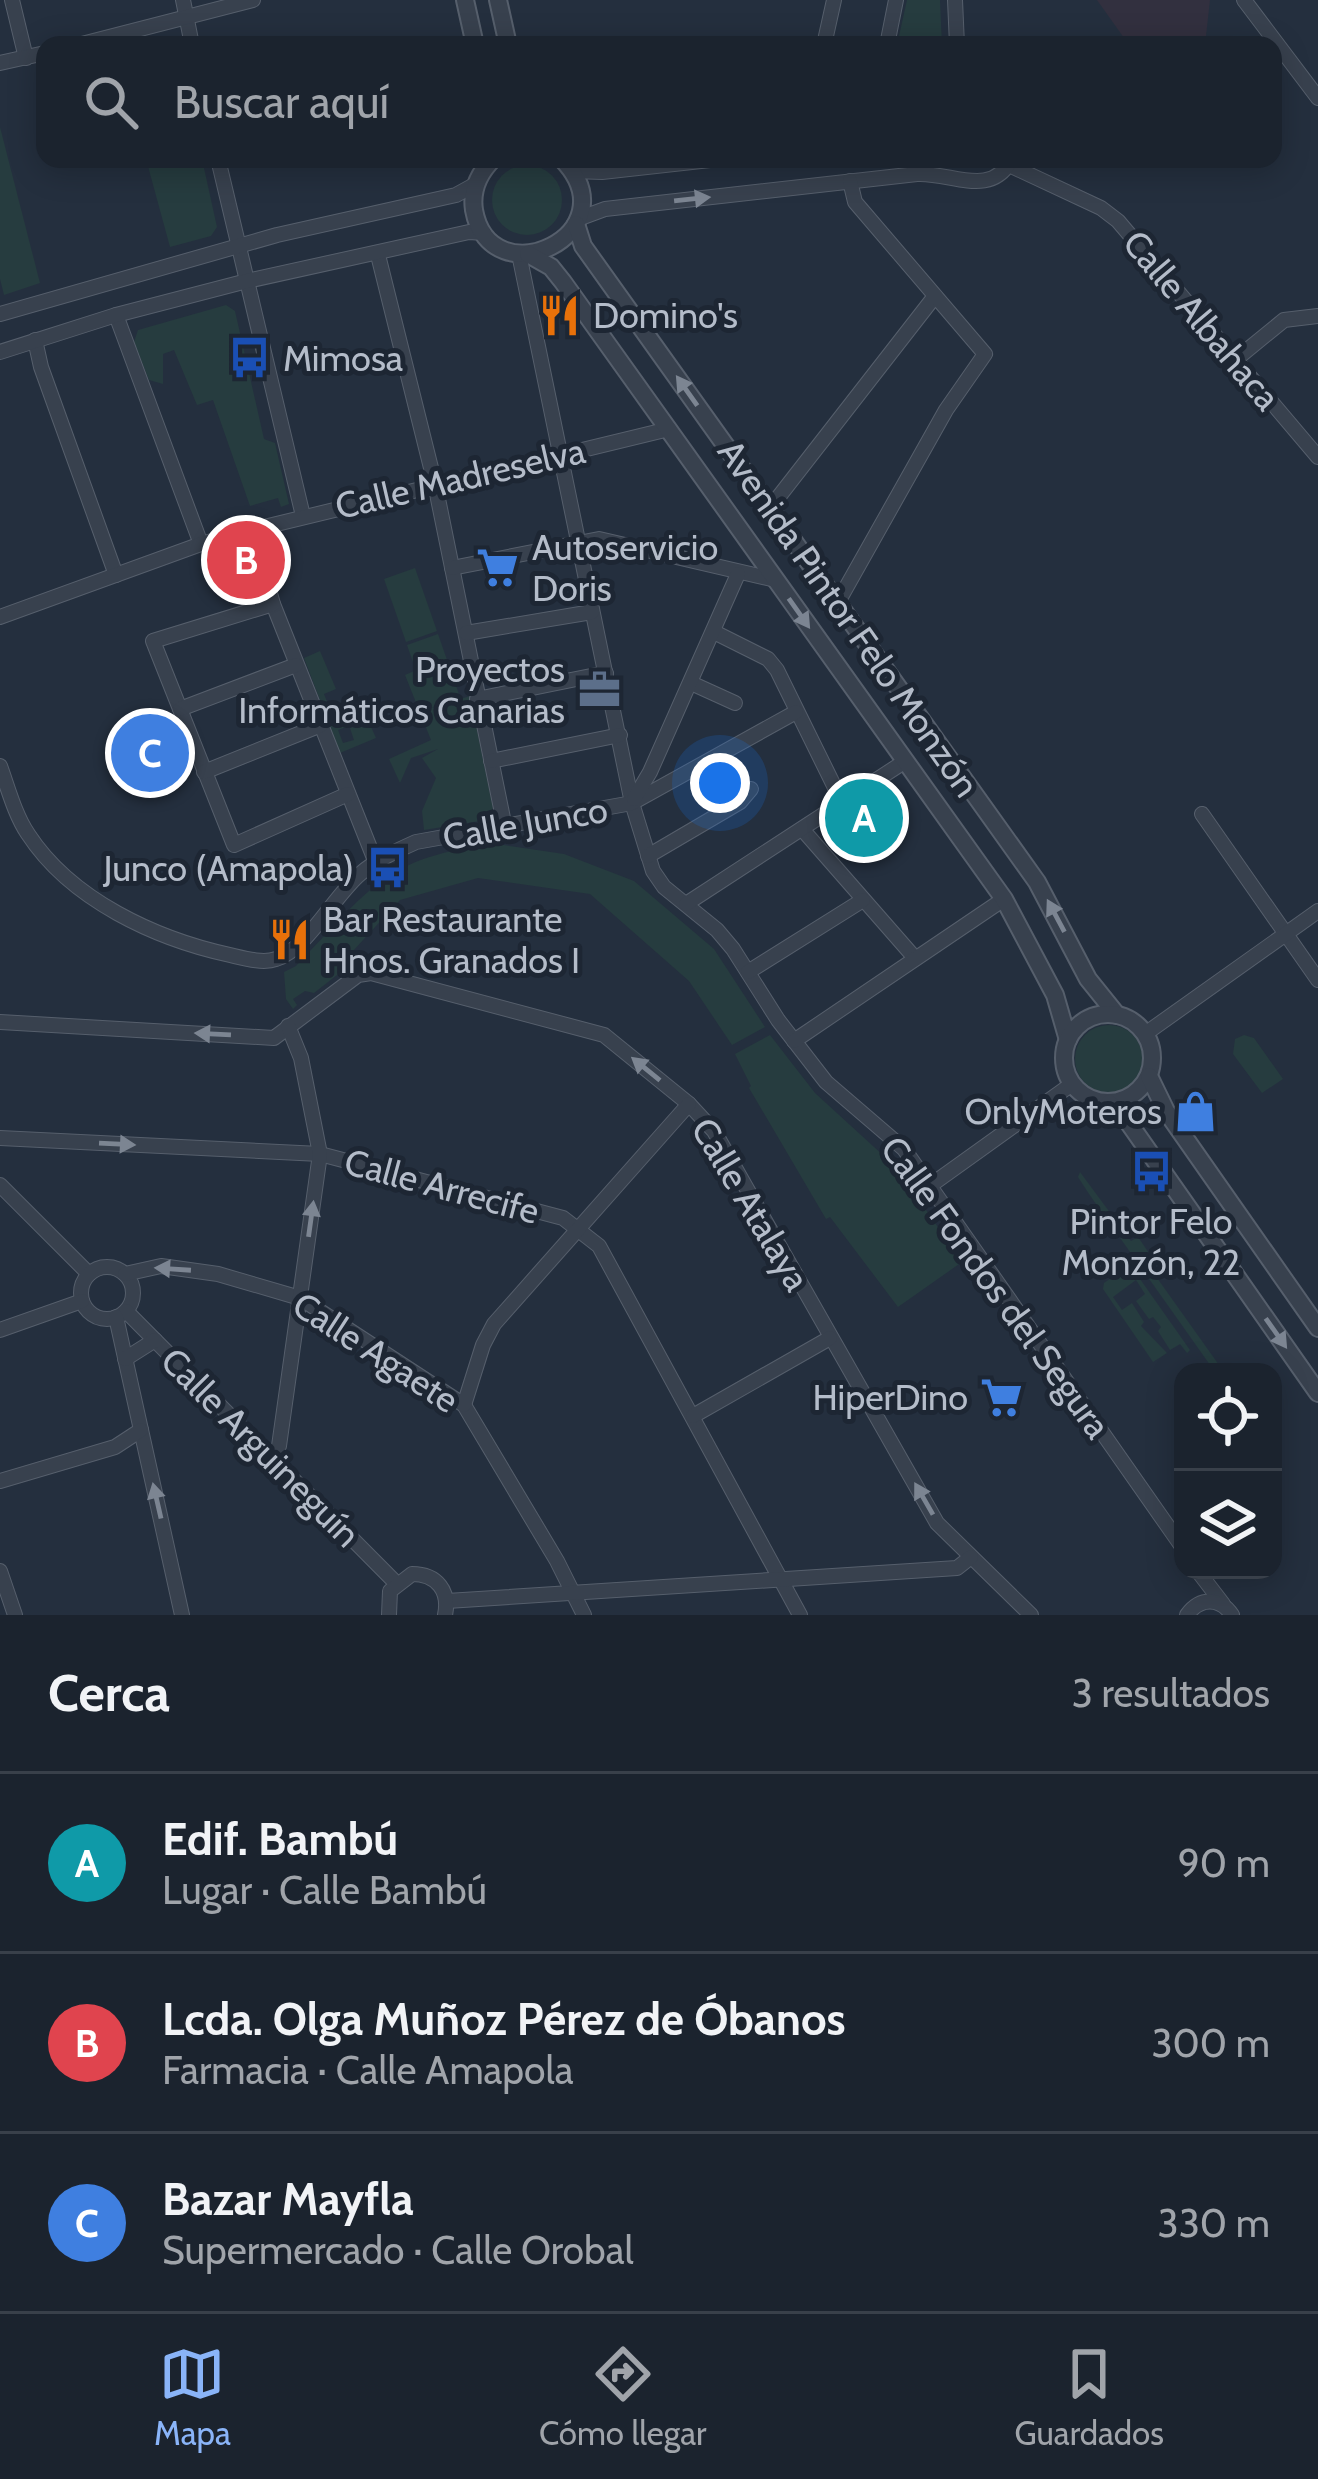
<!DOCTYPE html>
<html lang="es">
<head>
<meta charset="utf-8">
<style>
	:root { --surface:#1b232e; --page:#282f3a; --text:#f1f3f6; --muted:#a0a4aa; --line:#39404a; --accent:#8ab4f8 }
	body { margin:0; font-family:Cabin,sans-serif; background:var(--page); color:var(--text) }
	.controls { position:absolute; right:36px; bottom:36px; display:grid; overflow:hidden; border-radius:24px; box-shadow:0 6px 30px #0003 }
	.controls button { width:108px; height:108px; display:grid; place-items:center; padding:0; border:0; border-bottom:3px solid var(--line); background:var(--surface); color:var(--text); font:60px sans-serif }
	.you { position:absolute; left:720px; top:783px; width:42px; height:42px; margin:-30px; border:9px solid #fff; border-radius:50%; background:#1a73e8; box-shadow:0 0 0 18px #1a73e833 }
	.badge { display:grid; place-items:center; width:78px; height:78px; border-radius:50%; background:var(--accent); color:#fff; font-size:39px; font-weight:700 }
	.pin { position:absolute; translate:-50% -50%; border:6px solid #fff; box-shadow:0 3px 12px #0006 }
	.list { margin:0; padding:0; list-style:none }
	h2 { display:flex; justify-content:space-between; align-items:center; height:156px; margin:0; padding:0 48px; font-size:51px }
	h2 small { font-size:39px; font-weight:400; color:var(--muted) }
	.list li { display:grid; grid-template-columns:78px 1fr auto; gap:36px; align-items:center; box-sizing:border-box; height:180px; padding:0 48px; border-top:3px solid var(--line) }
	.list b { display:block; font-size:45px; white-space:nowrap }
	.list p { margin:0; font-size:39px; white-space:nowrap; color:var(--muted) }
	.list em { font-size:39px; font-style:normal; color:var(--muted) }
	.icon { flex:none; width:66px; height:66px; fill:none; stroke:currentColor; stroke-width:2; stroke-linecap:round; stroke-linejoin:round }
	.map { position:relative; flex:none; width:1318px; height:1615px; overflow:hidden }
	.search { position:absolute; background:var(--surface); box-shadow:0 6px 30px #0003; left:36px; right:36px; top:36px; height:132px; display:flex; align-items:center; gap:30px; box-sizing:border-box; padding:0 42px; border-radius:24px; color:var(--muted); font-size:45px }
	.sheet { height:696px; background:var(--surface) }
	nav { display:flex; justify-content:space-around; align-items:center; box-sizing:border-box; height:168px; border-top:3px solid var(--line); background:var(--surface); font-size:33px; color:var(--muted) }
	nav a { display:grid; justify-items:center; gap:6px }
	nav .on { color:var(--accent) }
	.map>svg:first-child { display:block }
</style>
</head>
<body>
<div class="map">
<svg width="1318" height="1615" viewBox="0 0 1318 1615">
	<rect width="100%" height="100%" fill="#242f3e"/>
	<polygon fill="#32303f" points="1097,0 1210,0 1205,45 1129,45"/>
	<g fill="#263c3f">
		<polygon points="907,0 940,0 942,45 897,45"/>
		<polygon points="0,127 40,283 4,295 0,279"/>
		<polygon points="146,159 202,159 217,227 211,236 170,247"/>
		<circle cx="527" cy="200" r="35"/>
		<polygon points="226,305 235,311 264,439 275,443 289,504 281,507 278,498 250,506 213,400 197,405 174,350 163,354 163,384 149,380 134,342 138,330"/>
		<polygon points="415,568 437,631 406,642 384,579"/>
		<polygon points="438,634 460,697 428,709 470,696 493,808 486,820 424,830 422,811 436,778 422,758 438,749 411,758 400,783 389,759 431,740 405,675 414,671 421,686 407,645"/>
		<polygon points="320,651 336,689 324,694 335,722 346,718 349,726 338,730 343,743 354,740 350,728 368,720 376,738 340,753 304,658"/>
		<path d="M497 844 564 854 634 881 714 949 765 1027 732 1045 689 981 590 894 478 878 400 900 352 952 355 961 314 993 305 991 293 999 297 1005 293 1009 286 999 284 972 296 966C370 889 385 856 497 844Z"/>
		<circle cx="1109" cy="1059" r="34"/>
		<polygon points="770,1035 815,1093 897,1168 962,1262 898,1307 830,1217 826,1219 749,1088 751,1086 735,1054"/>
		<polygon points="1244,1035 1254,1038 1283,1079 1262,1093 1233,1054 1235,1039"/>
		<polygon points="1080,1172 1131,1241 1138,1237 1151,1256 1145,1261 1224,1372 1215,1372 1089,1194 1078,1177"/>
		<polygon points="1127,1267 1133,1269 1190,1350 1187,1353 1180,1344 1170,1350 1158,1331 1161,1327 1153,1317 1149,1319 1136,1301 1145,1294 1136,1280 1113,1297 1122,1310 1132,1303 1144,1322 1141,1326 1167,1353 1153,1362 1103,1289 1104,1283"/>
	</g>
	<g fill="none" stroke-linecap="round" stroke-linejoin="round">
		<defs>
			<g id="minor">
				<polyline points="12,0 26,58"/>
				<polyline points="183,0 192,45"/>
				<polyline points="955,0 957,45"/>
				<polyline points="1244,0 1318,98"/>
				<polyline points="78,45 253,0"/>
				<polyline points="824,45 834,0"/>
				<polyline points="887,45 896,0"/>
				<polyline points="0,63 45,53"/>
				<polyline points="218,159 303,516"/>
				<polyline points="1009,165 1101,208 1118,221 1318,457"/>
				<polyline points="573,171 602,172 719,159"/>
				<path d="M578 219 605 209 917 174C952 172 990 199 1012 159"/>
				<polyline points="519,254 632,803 653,871 664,887 717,930 733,949 778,1020 826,1082 904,1149 1183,1548"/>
				<polyline points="378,255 435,484 505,828"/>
				<polyline points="0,314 277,235 456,195 476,184"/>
				<polyline points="116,315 201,544"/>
				<polyline points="35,340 41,367 116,575"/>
				<polyline points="0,352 116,315 247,281 469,232 484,233"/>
				<polyline points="1235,360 1284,320 1318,316"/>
				<polyline points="770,508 935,296"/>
				<polyline points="252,530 273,604 376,863"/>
				<polyline points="452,568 599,539 776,580"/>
				<polyline points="838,602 946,410 985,354 855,202 850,181"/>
				<polyline points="273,604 153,641 234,845 348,794"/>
				<polyline points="0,617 201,544 260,528 669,429"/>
				<polyline points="714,632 768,659 777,670 842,802"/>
				<polyline points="466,633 592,612"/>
				<polyline points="691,683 735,703"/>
				<polyline points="477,699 606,673"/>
				<polyline points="180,709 296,665"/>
				<polyline points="491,761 620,735"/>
				<path d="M0 766C8 788 15 815 28 834 71 900 156 939 230 955 243 958 263 964 276 959 307 949 334 896 360 874 376 860 396 851 416 842L632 803 796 712"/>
				<polyline points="204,772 321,725"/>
				<polyline points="634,799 650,772 738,574"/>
				<polyline points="1202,814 1318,980"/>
				<polyline points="802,829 914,957"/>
				<polyline points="648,856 740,802 751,789"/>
				<polyline points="686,904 904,762"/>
				<polyline points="748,972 863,900"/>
				<polyline points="0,1022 274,1038 358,975 371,973 604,1035 689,1104 714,1131 937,1523 1031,1615"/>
				<polyline points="1145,1034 1318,911"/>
				<polyline points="794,1041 1004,899"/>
				<polyline points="0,1138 320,1154 563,1218 599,1246 800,1615"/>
				<polyline points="0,1185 89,1274"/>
				<polyline points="931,1185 1072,1084"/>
				<circle cx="107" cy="1293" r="26"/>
				<polyline points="125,1274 161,1266 218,1274 300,1298 464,1405 557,1561 584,1615"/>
				<polyline points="126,1311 396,1583"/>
				<polyline points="116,1317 182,1615"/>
				<polyline points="0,1330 82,1301"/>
				<polyline points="125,1359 155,1340"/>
				<polyline points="464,1405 483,1345 494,1324 689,1104"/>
				<polyline points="693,1416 830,1338"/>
				<polyline points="272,1458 279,1446 320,1154 301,1058 288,1026"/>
				<polyline points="0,1481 115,1447 141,1430"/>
				<polyline points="1197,1570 1223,1604"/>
				<polyline points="0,1571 15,1615"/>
				<polyline points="447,1601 957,1568 971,1557"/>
				<path d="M389 1615 390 1591 412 1574C437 1574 450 1591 445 1615"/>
				<path d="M1187 1615C1200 1597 1220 1597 1232 1615"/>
			</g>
			<g id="tertiary">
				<polyline points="465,0 475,45"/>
				<polyline points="498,0 508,45"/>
				<path d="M493 159C479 173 471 190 474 210 490 300 634 234 562 159"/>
				<polyline points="576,224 583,246 1037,882 1088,979 1117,1015"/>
				<polyline points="528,254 551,267 563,282 1004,899 1055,995 1068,1040"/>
				<circle cx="1108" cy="1058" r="44"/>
				<polyline points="1149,1076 1166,1111 1318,1328"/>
				<polyline points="1109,1103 1126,1119 1318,1393"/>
			</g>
		</defs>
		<use href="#minor" stroke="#565f6c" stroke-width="16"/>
		<use href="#tertiary" stroke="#565f6c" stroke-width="20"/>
		<use href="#minor" stroke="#38414e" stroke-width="14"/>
		<use href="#tertiary" stroke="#38414e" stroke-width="16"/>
	</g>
	<defs><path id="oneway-solid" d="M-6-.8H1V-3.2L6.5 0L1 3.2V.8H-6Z" transform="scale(3)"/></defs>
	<g fill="#7c8592">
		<use href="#oneway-solid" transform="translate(692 199) rotate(-6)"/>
		<use href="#oneway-solid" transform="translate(687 391) rotate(-125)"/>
		<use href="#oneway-solid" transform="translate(799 613) rotate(55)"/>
		<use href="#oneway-solid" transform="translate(1056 916) rotate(-118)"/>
		<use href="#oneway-solid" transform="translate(213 1034) rotate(-177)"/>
		<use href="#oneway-solid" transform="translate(646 1069) rotate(-141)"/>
		<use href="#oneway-solid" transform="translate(117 1144) rotate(3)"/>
		<use href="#oneway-solid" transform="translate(311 1219) rotate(-82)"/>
		<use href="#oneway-solid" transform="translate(173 1269) rotate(-176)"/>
		<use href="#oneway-solid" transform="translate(1276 1333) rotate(55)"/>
		<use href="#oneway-solid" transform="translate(924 1499) rotate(-120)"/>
		<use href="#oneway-solid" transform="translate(157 1501) rotate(-103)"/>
	</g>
	<defs>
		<symbol id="restaurant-bare" viewBox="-9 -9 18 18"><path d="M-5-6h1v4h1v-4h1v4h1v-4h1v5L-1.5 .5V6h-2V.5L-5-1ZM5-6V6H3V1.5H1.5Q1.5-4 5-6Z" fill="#e8710a" stroke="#1d2633" stroke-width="2.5" paint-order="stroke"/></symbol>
		<symbol id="bus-bare" viewBox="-9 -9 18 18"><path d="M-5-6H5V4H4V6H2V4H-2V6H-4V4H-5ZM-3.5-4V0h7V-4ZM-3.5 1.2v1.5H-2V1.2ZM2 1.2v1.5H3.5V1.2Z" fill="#1a4fb4" stroke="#1d2633" stroke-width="2.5" paint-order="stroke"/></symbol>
		<symbol id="supermarket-bare" viewBox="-9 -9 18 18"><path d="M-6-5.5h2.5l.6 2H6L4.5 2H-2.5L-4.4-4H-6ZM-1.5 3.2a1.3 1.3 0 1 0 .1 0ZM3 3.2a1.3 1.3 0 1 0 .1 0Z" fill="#3f7fe0" stroke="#1d2633" stroke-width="2.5" paint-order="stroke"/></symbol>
		<symbol id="office-bare" viewBox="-9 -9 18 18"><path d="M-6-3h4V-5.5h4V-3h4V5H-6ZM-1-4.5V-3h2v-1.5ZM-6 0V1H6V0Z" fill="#5c6f8a" stroke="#1d2633" stroke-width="2.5" paint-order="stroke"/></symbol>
		<symbol id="shop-bare" viewBox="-9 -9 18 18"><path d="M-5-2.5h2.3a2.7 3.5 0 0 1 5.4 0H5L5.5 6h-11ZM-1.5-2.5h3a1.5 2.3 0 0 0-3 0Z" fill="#3f7fe0" stroke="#1d2633" stroke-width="2.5" paint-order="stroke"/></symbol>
	</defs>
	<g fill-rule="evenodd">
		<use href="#restaurant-bare" x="530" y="286" width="59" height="59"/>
		<use href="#bus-bare" x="220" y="328" width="59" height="59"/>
		<use href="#supermarket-bare" x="468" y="538" width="59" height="59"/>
		<use href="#office-bare" x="570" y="660" width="59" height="59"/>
		<use href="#bus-bare" x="358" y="838" width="59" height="59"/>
		<use href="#restaurant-bare" x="260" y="910" width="59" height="59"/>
		<use href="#shop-bare" x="1166" y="1082" width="59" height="59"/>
		<use href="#bus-bare" x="1122" y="1142" width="59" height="59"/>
		<use href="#supermarket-bare" x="972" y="1368" width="59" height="59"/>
	</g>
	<g text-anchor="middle" stroke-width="10" stroke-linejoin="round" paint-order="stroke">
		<g font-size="36" fill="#b4bcc9" stroke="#1d2633" text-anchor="start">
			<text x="593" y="328">Domino's</text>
			<text x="283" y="371">Mimosa</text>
			<text x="532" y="560">Autoservicio<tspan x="532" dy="41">Doris</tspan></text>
			<text x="565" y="682" text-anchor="end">Proyectos<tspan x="565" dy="41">Informáticos Canarias</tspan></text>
			<text x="354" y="881" text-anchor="end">Junco (Amapola)</text>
			<text x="323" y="932">Bar Restaurante<tspan x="323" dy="41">Hnos. Granados I</tspan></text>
			<text x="1162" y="1124" text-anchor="end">OnlyMoteros</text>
			<text x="1151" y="1234" text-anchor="middle">Pintor Felo<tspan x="1151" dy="41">Monzón, 22</tspan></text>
			<text x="968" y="1410" text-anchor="end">HiperDino</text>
		</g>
		<g font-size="36" fill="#b4bcc9" stroke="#1d2633">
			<text transform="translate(1202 320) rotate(50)" y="13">Calle Albahaca</text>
			<text transform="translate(460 478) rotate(-13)" y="13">Calle Madreselva</text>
			<text transform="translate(849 618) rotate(55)" y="13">Avenida Pintor Felo Monzón</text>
			<text transform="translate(525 823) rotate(-10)" y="13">Calle Junco</text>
			<text transform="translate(442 1186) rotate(15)" y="13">Calle Arrecife</text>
			<text transform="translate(751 1204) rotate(59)" y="13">Calle Atalaya</text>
			<text transform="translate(996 1287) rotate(54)" y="13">Calle Fondos del Segura</text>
			<text transform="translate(376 1352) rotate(33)" y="13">Calle Agaete</text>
			<text transform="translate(261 1447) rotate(45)" y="13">Calle Arguineguín</text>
		</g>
	</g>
</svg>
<div class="controls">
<button><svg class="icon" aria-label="locate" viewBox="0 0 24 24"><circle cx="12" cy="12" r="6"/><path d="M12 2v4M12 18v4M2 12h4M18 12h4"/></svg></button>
<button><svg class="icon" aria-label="layers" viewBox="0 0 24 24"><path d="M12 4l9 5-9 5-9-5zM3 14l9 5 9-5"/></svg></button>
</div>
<div class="you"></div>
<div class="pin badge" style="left:864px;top:818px;background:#0f9aa8">A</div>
<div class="pin badge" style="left:246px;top:560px;background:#e0444e">B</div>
<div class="pin badge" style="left:150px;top:753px;background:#3f7fe0">C</div>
<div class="search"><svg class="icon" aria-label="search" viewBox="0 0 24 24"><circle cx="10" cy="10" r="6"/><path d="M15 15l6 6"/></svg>Buscar aquí</div>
</div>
<section class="sheet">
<h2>Cerca<small>3 resultados</small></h2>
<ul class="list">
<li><span class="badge" style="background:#0f9aa8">A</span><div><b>Edif. Bambú</b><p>Lugar · Calle Bambú</p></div><em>90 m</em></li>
<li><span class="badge" style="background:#e0444e">B</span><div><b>Lcda. Olga Muñoz Pérez de Óbanos</b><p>Farmacia · Calle Amapola</p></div><em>300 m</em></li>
<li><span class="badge" style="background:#3f7fe0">C</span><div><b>Bazar Mayfla</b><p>Supermercado · Calle Orobal</p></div><em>330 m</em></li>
</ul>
</section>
<nav>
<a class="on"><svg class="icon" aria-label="map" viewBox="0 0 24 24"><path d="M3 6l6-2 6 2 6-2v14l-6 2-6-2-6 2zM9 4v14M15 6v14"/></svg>Mapa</a>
<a><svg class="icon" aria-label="directions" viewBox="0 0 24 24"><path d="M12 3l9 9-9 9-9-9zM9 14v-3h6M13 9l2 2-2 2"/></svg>Cómo llegar</a>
<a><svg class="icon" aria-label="saved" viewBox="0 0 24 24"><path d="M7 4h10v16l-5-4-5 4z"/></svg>Guardados</a>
</nav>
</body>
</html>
